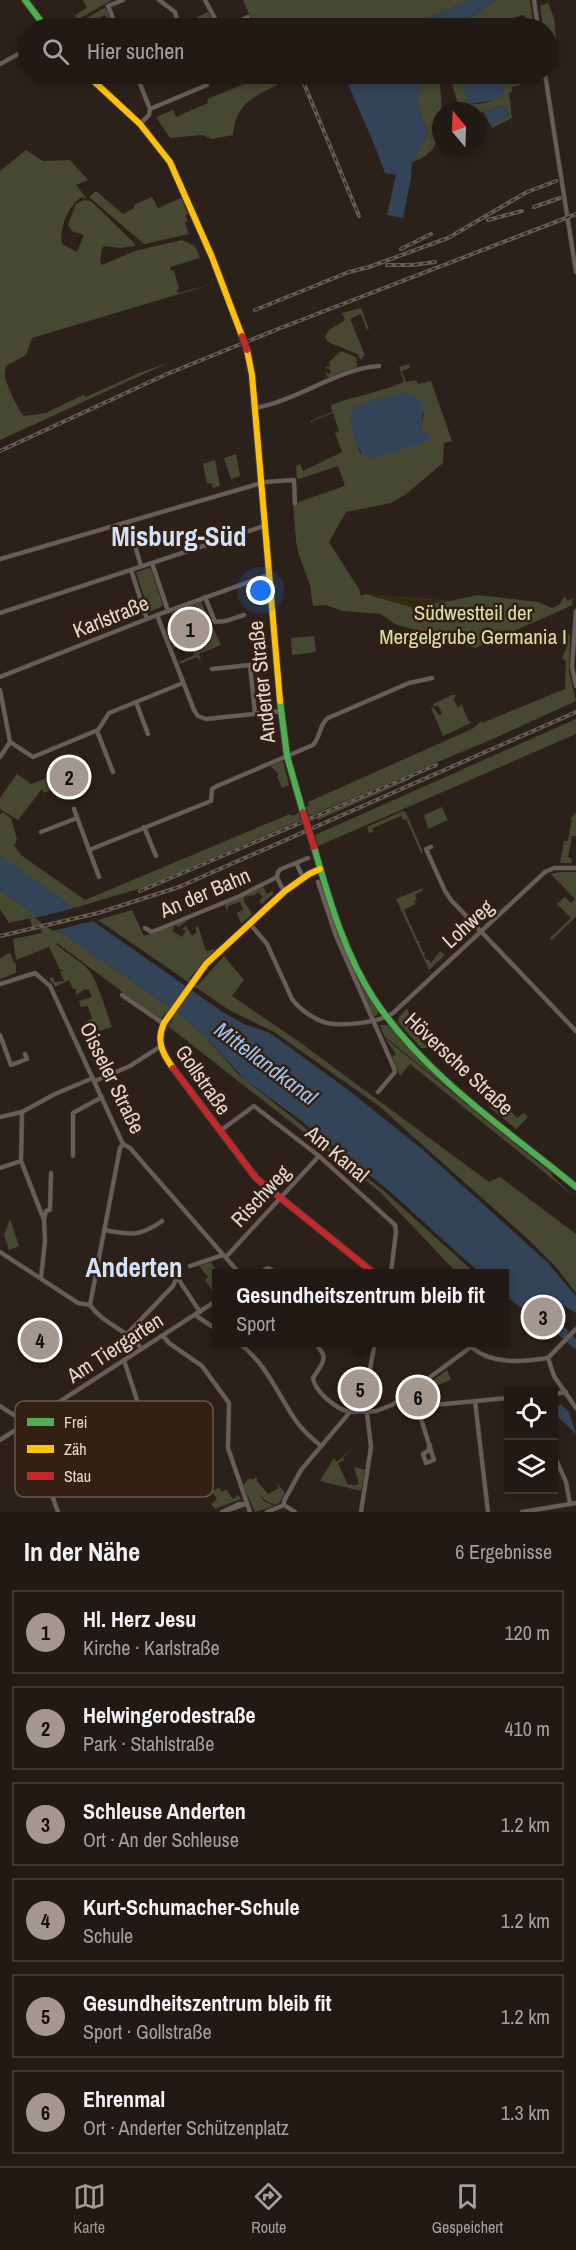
<!DOCTYPE html>
<html lang="de">
<head>
<meta charset="utf-8">
<style>
	:root { --surface:#211914; --page:#2d2622; --text:#f1f3f6; --muted:#a2a0a0; --line:#3e3834; --accent:#a49790 }
	body { margin:0; font-family:"Archivo Narrow",sans-serif; background:var(--page); color:var(--text) }
	.controls { position:absolute; right:18px; bottom:18px; display:grid; overflow:hidden; border-radius:0px; box-shadow:0 3px 9px #0003 }
	.controls button { width:54px; height:54px; display:grid; place-items:center; padding:0; border:0; border-bottom:2px solid var(--line); background:var(--surface); color:var(--text); font:30px sans-serif }
	.compass { position:absolute; left:432px; top:102px; width:54px; height:54px; border-radius:50%; background:var(--surface); box-shadow:0 3px 9px #0003; rotate:341deg }
	.you { position:absolute; left:261px; top:591px; width:21px; height:21px; margin:-15px; border:4px solid #fff; border-radius:50%; background:#1a73e8; box-shadow:0 0 0 9px #1a73e833 }
	.badge { display:grid; place-items:center; width:39px; height:39px; border-radius:50%; background:var(--accent); color:#111; font-size:20px; font-weight:700 }
	.pin { position:absolute; translate:-50% -50%; border:3px solid #fff; box-shadow:0 2px 6px #0006 }
	.popup { position:absolute; left:212px; top:1269px; width:297px; height:78px; box-sizing:border-box; display:grid; place-content:center; border-radius:0px; background:var(--surface); filter:drop-shadow(0 2px 4px #0005); font-size:20px; white-space:nowrap; color:var(--muted) }
	.popup b { font-size:22px; color:var(--text) }
	.popup::after { content:''; position:absolute; left:50%; top:100%; margin-left:-12px; border:12px solid transparent; border-top-color:var(--surface) }
	.list { margin:0; padding:0; list-style:none }
	h2 { display:flex; justify-content:space-between; align-items:center; height:78px; margin:0; padding:0 24px; font-size:26px }
	h2 small { font-size:20px; font-weight:400; color:var(--muted) }
	.list li { display:grid; grid-template-columns:39px 1fr auto; gap:18px; align-items:center; box-sizing:border-box; height:84px; margin:0 12px 12px; padding:0 12px; border:2px solid var(--line); border-radius:0px }
	.list b { display:block; font-size:22px; white-space:nowrap }
	.list p { margin:0; font-size:20px; white-space:nowrap; color:var(--muted) }
	.list em { font-size:20px; font-style:normal; color:var(--muted) }
	.icon { flex:none; width:33px; height:33px; fill:none; stroke:currentColor; stroke-width:2; stroke-linecap:round; stroke-linejoin:round }
	.map { position:relative; flex:none; width:576px; height:1512px; overflow:hidden }
	.search { position:absolute; background:var(--surface); box-shadow:0 3px 9px #0003; left:18px; right:18px; top:18px; height:66px; display:flex; align-items:center; gap:15px; box-sizing:border-box; padding:0 21px; border-radius:33px; color:var(--muted); font-size:22px }
	.sheet { height:654px; background:var(--surface) }
	nav { display:flex; justify-content:space-around; align-items:center; box-sizing:border-box; height:84px; border-top:2px solid var(--line); background:var(--surface); font-size:16px; color:var(--muted) }
	nav a { display:grid; justify-items:center; gap:3px }
	nav .on { color:var(--accent) }
	.map>svg:first-child { display:block }
</style>
</head>
<body>
<div class="map">
<svg width="576" height="1512" viewBox="0 0 576 1512">
	<rect width="100%" height="100%" fill="#2c211a"/>
	<g fill="#464832" fill-rule="evenodd">
		<polygon points="83,0 112,0 63,28 76,21 73,14 77,20 75,15 87,8"/>
		<polygon points="243,0 468,0 427,19 388,28 255,28"/>
		<polygon points="495,0 530,0 534,28 527,28 525,16 522,15 487,28 449,28 481,11"/>
		<polygon points="548,3 554,18 557,48 548,48 548,28 543,28 540,6"/>
		<polygon points="104,8 106,9 115,28 112,28 105,15 93,21 85,28 70,28"/>
		<polygon points="208,12 217,28 190,28 184,23"/>
		<path d="M270 74H274L277 85C251 98 236 104 233 135L212 139 202 135 170 138 156 117 173 110 176 117 208 103 207 99Z"/>
		<path d="M421 74H442L438 77C443 96 443 127 435 145 430 154 422 159 412 162L428 132C415 107 417 101 421 74Z"/>
		<path d="M447 74H463L460 78 470 104C482 105 494 101 504 94L500 74H519L523 78 520 85 512 87V92L509 93 512 118 492 128 483 112 479 113 478 109 460 111 450 76ZM499 106 505 107 509 115 490 125 485 112Z"/>
		<path d="M26 150 43 161 70 160 88 180 76 185 87 199 82 197C68 205 59 229 62 244L77 252 84 235 72 231 68 225 76 204 84 200 91 201 134 243 135 246 120 248 104 246 102 249 100 262 102 265 135 251 182 240 195 246 200 258 170 267 171 271 174 270 179 289H177L178 293 216 283 32 338 26 355 6 366C5 371 4 376 6 381 8 387 20 414 24 416L46 413 83 395 86 397 139 373 168 363 0 440V171Z"/>
		<polygon points="96,191 123,214 134,208 134,205 152,197 158,208 181,198 188,214 185,216 188,221 185,222 189,234 144,244 89,197"/>
		<polygon points="361,308 369,329 367,330 361,314 350,319 365,355 361,360 357,354 328,342 325,337 329,330 345,320 342,313"/>
		<polygon points="341,351 356,357 357,367 336,374 333,377 328,377 325,372 330,374 330,369 324,368 330,366 329,362"/>
		<path d="M409 364 410 368 402 371 406 382 416 380 418 384 431 381 452 441 444 443 443 463 405 495 391 503 346 512 329 542 359 589 361 596 365 594 450 601 478 595 538 602 552 608 560 604 564 597 566 598 567 601 573 598 572 605 562 610 475 648 395 624 381 614 342 611 326 605 313 606 310 585 299 555 296 541 293 504 345 486 338 466 299 479 297 478 296 466 300 464 303 471 342 452 335 433 339 431 333 413 312 421 313 424 310 421 332 412 331 405C355 396 380 392 404 382L399 367ZM424 413C421 423 422 433 420 443L360 453 355 435Z"/>
		<polygon points="236,454 240,476 231,479 224,458"/>
		<polygon points="215,460 220,486 213,488 212,484 207,483 203,464"/>
		<polygon points="149,568 151,569 163,606 149,612 136,572"/>
		<polygon points="201,602 221,645 199,654 201,659 199,660 197,657 180,664 179,662 194,655 189,642 174,648 171,639 177,637 182,641 203,633 203,629 206,626 201,616 193,619 189,610 174,618 171,613"/>
		<polygon points="566,633 570,635 569,672 576,701 495,738 309,816 306,807 309,805 308,802 474,728 481,721 482,723 565,689 566,661 562,658 567,647 562,636"/>
		<polygon points="314,636 316,652 292,655 291,638"/>
		<polygon points="452,695 456,695 454,699 457,707 461,706 461,703 469,722 473,722 443,736 431,708 433,707 439,715 442,714 438,705 435,707 433,704"/>
		<polygon points="576,719 576,734 318,846 315,835"/>
		<polygon points="283,761 289,785 282,788 277,776 279,774 270,766"/>
		<polygon points="84,764 90,779 71,787 64,784 44,793 42,789 18,820 0,809 0,798 17,774 31,784"/>
		<polygon points="410,777 411,779 318,820 316,816"/>
		<polygon points="442,807 448,820 428,829 424,815"/>
		<polygon points="403,811 406,813 423,852 421,853 406,819 403,820 401,816 373,828 373,832 369,833 367,827"/>
		<polygon points="2,812 11,818 17,840 14,845 21,855 85,900 290,814 292,816 299,813 300,820 145,887 74,908 0,856 0,815"/>
		<polygon points="576,813 576,836 572,836 568,857 571,858 572,863 560,863 564,841 568,841 572,819 570,819"/>
		<polygon points="560,872 576,872 576,917 552,940 550,938 571,918 557,904 565,897 571,903 575,899 551,874"/>
		<polygon points="320,881 352,966 378,1011 378,1014 374,1017 336,932"/>
		<polygon points="264,887 266,894 273,891 273,894 262,904 259,901 263,897 258,892 255,895 244,897 244,901 252,914 241,924 237,913 243,910 240,902 228,906 228,911 224,904"/>
		<polygon points="423,888 422,891 415,894 417,900 414,901 416,904 404,910 418,941 421,941 419,943 423,952 426,953 424,955 426,960 429,960 431,963 440,951 445,955 429,970 396,899"/>
		<path d="M0 890 180 1014 204 1035 238 1074 384 1191 475 1273H457L380 1192 168 1026 174 1018 165 1013 160 1020 57 943 56 944C66 954 82 961 90 972 98 982 107 1014 112 1027L100 1031 95 1028 91 1032 87 1021 92 1019 88 1006 81 1007 79 1001 92 997 89 990 85 989 76 995V989H73L69 980 55 987 49 978 53 977 55 982 64 981 60 972 65 970H60L49 947 16 960 13 939 42 933 40 926 32 927 30 918 9 923 0 909Z"/>
		<polygon points="132,910 144,936 185,919 186,922 179,927 175,925 172,931 182,937 186,931 182,929 186,926 192,936 197,932 195,928 198,926 206,951 215,949 189,979 198,985 224,956 244,980 232,996 298,1041 489,1182 500,1177 576,1234 576,1293 556,1267 529,1240 379,1106 274,1032 229,1010 98,920"/>
		<polygon points="8,953 11,954 13,962 16,964 16,973 0,979 0,959"/>
		<polygon points="407,1008 414,1033 428,1048 421,1048 398,1022 399,1017"/>
		<polygon points="380,1025 388,1025 412,1052 507,1136 384,1036"/>
		<path d="M385 1038 550 1172 554 1178 576 1198 410 1064 400 1076 392 1056 396 1055C393 1047 388 1045 385 1038Z"/>
		<polygon points="504,1104 517,1118 524,1113 528,1117 516,1129 488,1106 497,1109"/>
		<polygon points="10,1219 19,1246 9,1250 4,1235"/>
		<polygon points="211,1262 218,1273 216,1274 216,1297 205,1280 208,1277 199,1266"/>
		<polygon points="447,1370 451,1380 425,1390 425,1398 423,1399 421,1389"/>
		<polygon points="350,1450 343,1458 345,1460 338,1463 348,1485 352,1484 353,1486 359,1484 354,1467 365,1470 361,1491 320,1481 334,1458 337,1462"/>
		<polygon points="257,1477 257,1481 268,1494 279,1488 277,1483 285,1493 279,1503 275,1505 266,1501 258,1493 265,1502 275,1506 255,1512 243,1485 250,1478 252,1480"/>
		<polygon points="219,1487 222,1492 226,1489 233,1499 238,1495 241,1499 215,1509 211,1504 217,1499 212,1492"/>
	</g>
	<polygon fill="#332b0d" points="365,594 445,601 450,601 428,604 423,613 410,607"/>
	<g fill="#344458">
		<polygon points="468,0 495,0 481,11 449,28 388,28 427,19"/>
		<path d="M352 74H421C417 101 415 107 428 132L412 162 411 178 403 218 387 215 396 175 385 173 374 144 347 82Z"/>
		<polygon points="463,74 500,74 504,94 495,100 470,104 460,78"/>
		<polygon points="503,105 507,111 508,117 490,125 485,112"/>
		<path d="M404 392C433 400 420 411 422 431L430 434 431 440 379 457 367 458C355 448 351 428 350 412L358 405Z"/>
		<polygon points="0,856 224,1013 244,1024 270,1033 351,1092 422,1149 547,1262 576,1296 576,1313 541,1292 563,1325 576,1339 576,1350 560,1336 504,1295 504,1274 480,1273 387,1189 295,1116 244,1079 204,1035 180,1014 0,890"/>
		<polygon points="561,1404 569,1412 576,1434 555,1414"/>
	</g>
	<polygon fill="#2c211a" points="78,907 97,920 53,931 44,925 54,921 43,924 35,918"/>
	<g fill="none" stroke-linecap="round" stroke-linejoin="round">
		<g stroke="#344458" stroke-width="4.5">
			<polyline points="556,1406 559,1408"/>
			<polyline points="554,1410 556,1412"/>
		</g>
		<defs>
			<g id="street">
				<polyline points="159,0 175,12 177,20 187,28"/>
				<polyline points="205,0 220,28"/>
				<polyline points="534,0 538,28"/>
				<polyline points="117,28 108,6 123,0"/>
				<polyline points="222,28 248,17"/>
				<polyline points="0,64 28,49"/>
				<polyline points="136,74 150,109 149,115 140,124"/>
				<polyline points="246,74 249,80"/>
				<polyline points="545,74 576,272"/>
				<polyline points="150,109 207,85 203,74"/>
				<path d="M255 408C297 401 339 368 379 366"/>
				<polyline points="128,522 141,566"/>
				<polyline points="0,559 265,482 294,480 295,504"/>
				<polyline points="152,563 168,611"/>
				<polyline points="131,570 147,619"/>
				<polyline points="205,597 215,622 226,621 244,615"/>
				<polyline points="576,611 572,667 576,686"/>
				<polyline points="0,613 264,526"/>
				<polyline points="157,615 194,710 198,716 206,719 281,711"/>
				<polyline points="212,669 250,665 255,714"/>
				<polyline points="0,677 157,615 268,575"/>
				<polyline points="0,690 10,742 33,757 98,730 109,713 183,683"/>
				<polyline points="136,702 148,734"/>
				<polyline points="97,731 113,772"/>
				<polyline points="0,757 10,742"/>
				<polyline points="74,809 99,877"/>
				<polyline points="144,827 156,856"/>
				<polyline points="41,832 77,818"/>
				<polyline points="431,847 426,849 445,891 451,900 576,1031"/>
				<path d="M89 850 211 801 212 789 217 786 313 745C321 737 319 724 328 718L409 683 432 678"/>
				<polyline points="296,863 303,877"/>
				<polyline points="277,877 281,886 285,891"/>
				<polyline points="318,882 336,936 394,1068 395,1072 378,1092"/>
				<path d="M250 924 267 944 292 999C299 1009 315 1020 327 1023 344 1026 379 1023 393 1013L545 872 554 868H576"/>
				<polyline points="145,928 152,932 240,896 277,877 278,872 281,869 308,858"/>
				<polyline points="0,984 35,973 50,986 123,1144 130,1148 240,1274"/>
				<polyline points="122,995 164,1024"/>
				<polyline points="0,1035 11,1065 27,1059 25,1054"/>
				<polyline points="95,1081 130,1066 158,1048"/>
				<polyline points="22,1112 21,1161 44,1220 45,1241 41,1278"/>
				<polyline points="0,1117 22,1112 55,1094 93,1078"/>
				<polyline points="220,1131 254,1106 319,1156 395,1225 396,1232 391,1272"/>
				<polyline points="73,1156 73,1113 102,1097"/>
				<polyline points="0,1168 21,1161"/>
				<polyline points="44,1219 46,1211 50,1210 51,1173"/>
				<path d="M104 1230C130 1235 140 1237 162 1221"/>
				<path d="M0 1252 78 1303 90 1305C103 1324 128 1330 142 1349"/>
				<polyline points="226,1257 319,1156"/>
				<polyline points="190,1266 223,1255"/>
				<polyline points="258,1274 268,1268 279,1274"/>
				<polyline points="177,1277 200,1312"/>
				<polyline points="90,1305 120,1148 123,1144"/>
				<polyline points="195,1315 216,1329"/>
				<polyline points="127,1334 173,1286 177,1277"/>
				<polyline points="163,1336 169,1343 202,1366 229,1403 228,1448 250,1512"/>
				<path d="M237 1342C265 1361 276 1391 294 1418 301 1429 311 1438 321 1446"/>
				<path d="M313 1342C330 1357 324 1361 313 1378 315 1392 336 1409 350 1412"/>
				<polyline points="548,1358 554,1376 576,1408"/>
				<polyline points="548,1358 576,1329"/>
				<polyline points="124,1360 146,1428 163,1441"/>
				<polyline points="409,1394 417,1406 423,1406 508,1398"/>
				<polyline points="554,1394 566,1392"/>
				<polyline points="475,1401 488,1512"/>
				<polyline points="0,1406 26,1423 58,1512"/>
				<polyline points="417,1406 434,1460 426,1463 423,1454 428,1451 430,1445"/>
				<polyline points="0,1440 216,1301"/>
				<polyline points="554,1455 566,1482 570,1504"/>
				<polyline points="42,1465 146,1428"/>
				<path d="M284 1505V1501L301 1470 350 1412 376 1411 392 1405 471 1347C492 1365 523 1362 548 1358"/>
				<polyline points="284,1505 295,1512"/>
				<polyline points="225,1511 246,1504"/>
				<polyline points="222,1512 239,1504 247,1504"/>
				<polyline points="267,1512 284,1505"/>
				<polyline points="361,1512 371,1447 365,1396 375,1342"/>
				<polyline points="522,1512 576,1503"/>
			</g>
			<g id="fast">
				<polyline points="25,0 46,28"/>
				<polyline points="280,701 287,756 303,812"/>
				<path d="M314 847C329 899 344 953 374 999 425 1076 506 1129 576 1187"/>
			</g>
			<g id="slow">
				<polyline points="86,74 140,124 170,162 212,257 242,336"/>
				<polyline points="247,350 252,375 280,701"/>
				<path d="M173 1068C162 1053 156 1041 164 1023L206 964 285 891 309 874 320 869"/>
			</g>
			<polyline id="jam" points="173,1068 256,1178 375,1274"/>
		</defs>
		<use href="#street" stroke="#463c37" stroke-width="5"/>
		<use href="#fast" stroke="#463c37" stroke-width="8"/>
		<use href="#slow" stroke="#463c37" stroke-width="8"/>
		<use href="#jam" stroke="#463c37" stroke-width="8"/>
		<use href="#street" stroke="#675e59" stroke-width="4"/>
		<use href="#fast" stroke="#4caf50" stroke-width="6"/>
		<use href="#slow" stroke="#ffc107" stroke-width="6"/>
		<use href="#jam" stroke="#c62828" stroke-width="6"/>
		<defs>
			<g id="rail">
				<polyline points="300,74 359,216"/>
				<polyline points="534,207 560,198"/>
				<polyline points="488,220 522,211"/>
				<polyline points="401,249 431,234"/>
				<polyline points="387,265 413,265 435,262"/>
				<polyline points="255,310 349,272 369,267 448,238 527,192 556,181"/>
				<polyline points="0,451 167,374 278,329 576,214"/>
				<polyline points="140,891 436,765"/>
				<polyline points="0,936 98,913 179,887 576,712"/>
			</g>
		</defs>
		<use href="#rail" stroke="#645d57" stroke-width="4"/>
		<use href="#rail" stroke="#332013" stroke-width="1.5" stroke-dasharray="4.5" stroke-linecap="butt"/>
		<defs>
			<g id="jam-bridge">
				<polyline points="242,336 247,350"/>
				<polyline points="303,812 314,847"/>
			</g>
		</defs>
		<use href="#jam-bridge" stroke="#463c37" stroke-width="8" stroke-linecap="butt"/>
		<use href="#jam-bridge" stroke="#c62828" stroke-width="6"/>
	</g>
	<g text-anchor="middle" stroke-width="5" stroke-linejoin="round" paint-order="stroke">
		<g font-size="21" fill="#d6e1a8" stroke="#332013">
			<text x="473" y="620">Südwestteil der<tspan x="473" dy="24">Mergelgrube Germania I</tspan></text>
		</g>
		<g font-size="21" fill="#e4d7cf" stroke="#332013">
			<text transform="translate(111 617) rotate(-22)" y="7">Karlstraße</text>
			<text transform="translate(262 682) rotate(-96)" y="7">Anderter Straße</text>
			<text transform="translate(205 893) rotate(-23)" y="7">An der Bahn</text>
			<text transform="translate(468 924) rotate(-42)" y="7">Lohweg</text>
			<text transform="translate(459 1064) rotate(43)" y="7">Höversche Straße</text>
			<text transform="translate(112 1078) rotate(64)" y="7">Oisseler Straße</text>
			<text transform="translate(203 1080) rotate(55)" y="7">Gollstraße</text>
			<text transform="translate(337 1154) rotate(40)" y="7">Am Kanal</text>
			<text transform="translate(261 1196) rotate(-47)" y="7">Rischweg</text>
			<text transform="translate(115 1348) rotate(-33)" y="7">Am Tiergarten</text>
		</g>
		<g font-size="22" font-style="italic" fill="#9ec2ef" stroke="#332013">
			<text transform="translate(266 1063) rotate(37)" y="8">Mittellandkanal</text>
		</g>
		<g font-size="27" font-weight="bold" fill="#cfe3fc" stroke="#332013">
			<text x="179" y="546">Misburg-Süd</text>
			<text x="134" y="1277">Anderten</text>
		</g>
	</g>
	<rect x="15" y="1401" width="198" height="96" rx="9" fill="#332013" stroke="#68574b" stroke-width="1.5"/>
	<rect x="27" y="1418" width="27" height="8" fill="#4caf50"/>
	<rect x="27" y="1445" width="27" height="8" fill="#ffc107"/>
	<rect x="27" y="1472" width="27" height="8" fill="#c62828"/>
	<g font-size="16" fill="#e4d7cf">
		<text x="64" y="1428">Frei</text>
		<text x="64" y="1455">Zäh</text>
		<text x="64" y="1482">Stau</text>
	</g>
</svg>
<div class="controls">
<button><svg class="icon" aria-label="locate" viewBox="0 0 24 24"><circle cx="12" cy="12" r="6"/><path d="M12 2v4M12 18v4M2 12h4M18 12h4"/></svg></button>
<button><svg class="icon" aria-label="layers" viewBox="0 0 24 24"><path d="M12 4l9 5-9 5-9-5zM3 14l9 5 9-5"/></svg></button>
</div>
<svg class="compass" viewBox="-18 -18 36 36"><path d="M0-13l5 13h-10z" fill="#e53935"/><path d="M0 13l5-13h-10z" fill="#a2a0a0"/></svg>
<div class="you"></div>
<div class="pin badge" style="left:190px;top:629px">1</div>
<div class="pin badge" style="left:69px;top:777px">2</div>
<div class="pin badge" style="left:543px;top:1317px">3</div>
<div class="pin badge" style="left:40px;top:1340px">4</div>
<div class="pin badge" style="left:360px;top:1389px">5</div>
<div class="popup"><b>Gesundheitszentrum bleib fit</b>Sport</div>
<div class="pin badge" style="left:418px;top:1397px">6</div>
<div class="search"><svg class="icon" aria-label="search" viewBox="0 0 24 24"><circle cx="10" cy="10" r="6"/><path d="M15 15l6 6"/></svg>Hier suchen</div>
</div>
<section class="sheet">
<h2>In der Nähe<small>6 Ergebnisse</small></h2>
<ul class="list">
<li><span class="badge">1</span><div><b>Hl. Herz Jesu</b><p>Kirche · Karlstraße</p></div><em>120 m</em></li>
<li><span class="badge">2</span><div><b>Helwingerodestraße</b><p>Park · Stahlstraße</p></div><em>410 m</em></li>
<li><span class="badge">3</span><div><b>Schleuse Anderten</b><p>Ort · An der Schleuse</p></div><em>1.2 km</em></li>
<li><span class="badge">4</span><div><b>Kurt-Schumacher-Schule</b><p>Schule</p></div><em>1.2 km</em></li>
<li><span class="badge">5</span><div><b>Gesundheitszentrum bleib fit</b><p>Sport · Gollstraße</p></div><em>1.2 km</em></li>
<li><span class="badge">6</span><div><b>Ehrenmal</b><p>Ort · Anderter Schützenplatz</p></div><em>1.3 km</em></li>
</ul>
</section>
<nav>
<a class="on"><svg class="icon" aria-label="map" viewBox="0 0 24 24"><path d="M3 6l6-2 6 2 6-2v14l-6 2-6-2-6 2zM9 4v14M15 6v14"/></svg>Karte</a>
<a><svg class="icon" aria-label="directions" viewBox="0 0 24 24"><path d="M12 3l9 9-9 9-9-9zM9 14v-3h6M13 9l2 2-2 2"/></svg>Route</a>
<a><svg class="icon" aria-label="saved" viewBox="0 0 24 24"><path d="M7 4h10v16l-5-4-5 4z"/></svg>Gespeichert</a>
</nav>
</body>
</html>
